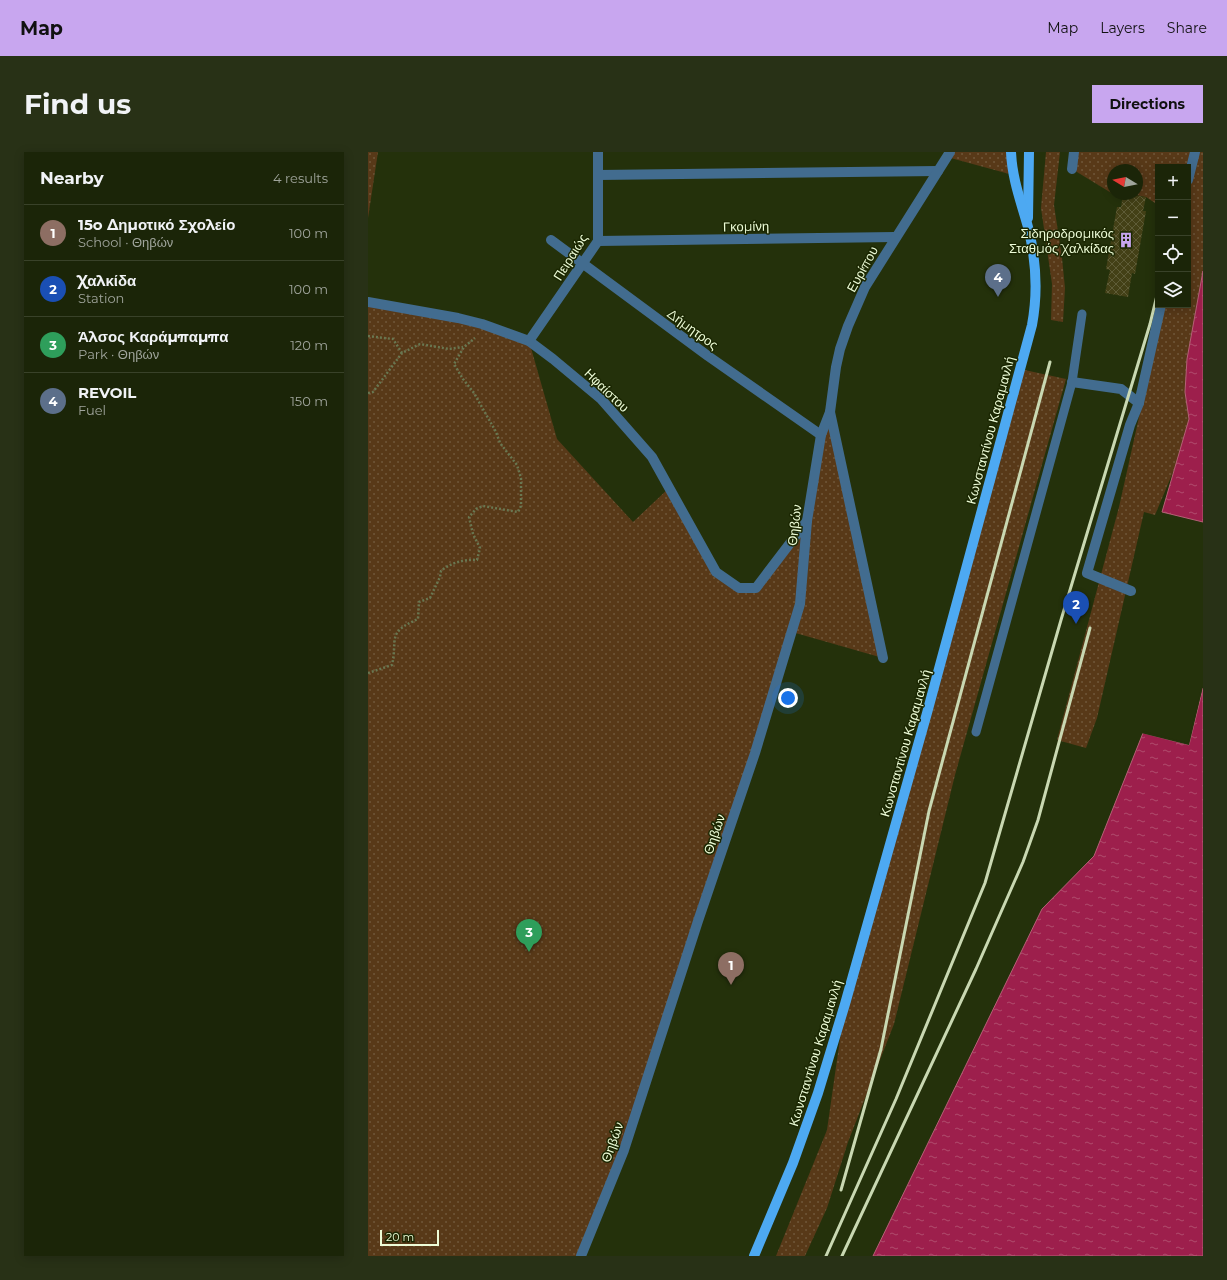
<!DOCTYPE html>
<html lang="en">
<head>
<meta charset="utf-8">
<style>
	:root { --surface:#1b2508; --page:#283116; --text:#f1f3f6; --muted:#a0a59c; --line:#394229; --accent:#c8a6ef }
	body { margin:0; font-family:Montserrat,sans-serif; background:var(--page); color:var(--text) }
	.controls { position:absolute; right:12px; top:12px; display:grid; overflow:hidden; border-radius:0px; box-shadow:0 2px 10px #0003 }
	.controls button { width:36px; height:36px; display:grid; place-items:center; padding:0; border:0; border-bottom:1px solid var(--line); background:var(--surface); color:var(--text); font:20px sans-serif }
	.compass { position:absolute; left:739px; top:12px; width:36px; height:36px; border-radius:50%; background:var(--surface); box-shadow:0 2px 10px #0003; rotate:280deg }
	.scale { position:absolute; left:12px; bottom:10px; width:59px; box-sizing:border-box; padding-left:4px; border:2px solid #edfcd7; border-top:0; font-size:11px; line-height:14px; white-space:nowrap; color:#edfcd7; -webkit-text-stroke:3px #1b2702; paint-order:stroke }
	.you { position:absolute; left:420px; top:546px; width:14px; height:14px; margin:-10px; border:3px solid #fff; border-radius:50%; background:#1a73e8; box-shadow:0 0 0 6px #1a73e833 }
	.badge { display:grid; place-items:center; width:26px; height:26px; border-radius:50%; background:var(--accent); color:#fff; font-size:13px; font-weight:700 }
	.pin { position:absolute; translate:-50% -33px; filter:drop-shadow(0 1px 2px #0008) }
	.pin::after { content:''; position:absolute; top:21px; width:14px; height:12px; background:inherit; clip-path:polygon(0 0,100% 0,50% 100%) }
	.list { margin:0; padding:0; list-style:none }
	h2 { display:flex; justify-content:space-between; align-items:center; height:52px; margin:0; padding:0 16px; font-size:17px }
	h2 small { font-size:13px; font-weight:400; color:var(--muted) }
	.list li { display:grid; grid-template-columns:26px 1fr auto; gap:12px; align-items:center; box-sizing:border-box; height:56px; padding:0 16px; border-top:1px solid var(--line) }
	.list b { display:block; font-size:15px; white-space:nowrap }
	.list p { margin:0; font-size:13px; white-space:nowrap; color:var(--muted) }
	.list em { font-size:13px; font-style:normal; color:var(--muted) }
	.icon { flex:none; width:22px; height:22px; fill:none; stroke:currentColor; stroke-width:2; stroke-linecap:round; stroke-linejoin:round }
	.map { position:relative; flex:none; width:835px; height:1104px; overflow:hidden; border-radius:0px }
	header { display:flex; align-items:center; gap:24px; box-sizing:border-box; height:56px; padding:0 20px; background:var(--accent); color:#111 }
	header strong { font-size:19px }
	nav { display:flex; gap:22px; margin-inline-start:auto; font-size:14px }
	.intro { display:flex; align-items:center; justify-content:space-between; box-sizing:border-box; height:96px; padding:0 24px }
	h1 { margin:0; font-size:28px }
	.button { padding:10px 18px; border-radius:0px; background:var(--accent); color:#111; font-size:14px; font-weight:700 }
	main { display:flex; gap:24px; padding:0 24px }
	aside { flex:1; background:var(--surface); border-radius:0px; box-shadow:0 2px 10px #0003 }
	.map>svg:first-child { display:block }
</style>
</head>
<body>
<header>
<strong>Map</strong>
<nav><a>Map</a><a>Layers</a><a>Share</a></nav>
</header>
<div class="intro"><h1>Find us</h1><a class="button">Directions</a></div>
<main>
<aside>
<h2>Nearby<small>4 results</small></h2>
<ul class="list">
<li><span class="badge" style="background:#8d6e63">1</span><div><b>15o Δημοτικό Σχολείο</b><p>School · Θηβών</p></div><em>100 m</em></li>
<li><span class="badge" style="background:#1a4fb4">2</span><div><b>Χαλκίδα</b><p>Station</p></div><em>100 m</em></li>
<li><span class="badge" style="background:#2e9e5b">3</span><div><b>Άλσος Καράμπαμπα</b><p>Park · Θηβών</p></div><em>120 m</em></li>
<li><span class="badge" style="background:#5c6f8a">4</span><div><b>REVOIL</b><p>Fuel</p></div><em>150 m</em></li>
</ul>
</aside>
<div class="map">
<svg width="835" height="1104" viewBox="0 0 835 1104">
	<defs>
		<pattern id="green-dots" width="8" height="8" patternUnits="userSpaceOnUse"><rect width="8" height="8" fill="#583918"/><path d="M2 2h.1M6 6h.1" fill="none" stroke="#705739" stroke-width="1.8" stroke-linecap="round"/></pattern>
		<pattern id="water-ripples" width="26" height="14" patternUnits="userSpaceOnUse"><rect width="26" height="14" fill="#9d1f4c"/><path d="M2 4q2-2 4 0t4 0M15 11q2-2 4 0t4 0" fill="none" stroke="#b04c6d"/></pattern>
		<pattern id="building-cross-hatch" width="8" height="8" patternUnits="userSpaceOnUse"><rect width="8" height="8" fill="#434016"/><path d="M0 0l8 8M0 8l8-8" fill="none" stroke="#5e5c37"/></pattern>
	</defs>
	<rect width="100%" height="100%" fill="#24310b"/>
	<g fill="url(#green-dots)">
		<polygon points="0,0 10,0 0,66"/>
		<polygon points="582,0 643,0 645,23 579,5"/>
		<polygon points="678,0 692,0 686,53 694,106 697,136 695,170 683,168 684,132 673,56"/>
		<polygon points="706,0 835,0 835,119 819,207 817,240 821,267 808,313 787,363 776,360 729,566 718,596 689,588 751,355 796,153 820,153 820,15 790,15 790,53 778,45 763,42 769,42 769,18 745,18 745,42 704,17"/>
		<polygon points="0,150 90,166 161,189 189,287 265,370 301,336 348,420 371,436 388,436 439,369 462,260 515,506 424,480 256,998 213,1104 0,1104"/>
		<polygon points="652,217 698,227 587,623 526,872 480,990 459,1056 437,1104 408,1104 459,978 477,852"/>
	</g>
	<g fill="url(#water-ripples)" stroke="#b56176">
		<polygon points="835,119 835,370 794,360 821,267 817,240 819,207"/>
		<polygon points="835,536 835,1104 505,1104 674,757 726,704 775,581 821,593"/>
	</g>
	<polygon fill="#24310b" points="835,534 821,593 773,581 775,579 820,591 833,535"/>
	<polygon fill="url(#building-cross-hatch)" points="755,42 778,45 775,59 778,59 767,122 764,121 760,145 737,141 742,118 738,117 749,55 753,55"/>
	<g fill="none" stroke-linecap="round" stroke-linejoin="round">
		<g stroke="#697751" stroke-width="2.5" stroke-dasharray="2 2" stroke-linecap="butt">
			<polyline points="0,184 25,187 34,201"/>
			<polyline points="0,241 5,240 34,201 52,192 81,197 95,195"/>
			<path d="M0 521 24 513C30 486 18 481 50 467L51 450 62 446 72 425 73 419C82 411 96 407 109 408L112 396 105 382 101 365 108 357 115 354 150 360 153 354V326L149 313 132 291 128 280 106 241 95 227 86 212 96 195 107 186"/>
		</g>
		<polyline stroke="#426c8f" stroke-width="9" points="608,580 704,230 714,162"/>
		<g stroke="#426c8f" stroke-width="10">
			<polyline points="820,28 827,0"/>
			<polyline points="704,230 753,237 771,251 762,273 719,421 763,439"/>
			<polyline points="771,251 793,153"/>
		</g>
		<g stroke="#426c8f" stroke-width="10">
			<polyline points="704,17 706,0"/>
			<polyline points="230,23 570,19"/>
			<polyline points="183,88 340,204 453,283"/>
			<polyline points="230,89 527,85"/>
			<polyline points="0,150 90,166 114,172 161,189 185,207 233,247 284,305 348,420 371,436 388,436 439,369"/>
			<polyline points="161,189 230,89 230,0"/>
			<polyline points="462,260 515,506"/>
			<polyline points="213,1104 256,998 330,769 387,601 432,452 439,369 453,283 462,260 468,215 472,197 480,174 497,135 582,0"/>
		</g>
		<g stroke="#4da9f2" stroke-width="10">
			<polyline points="660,66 661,0"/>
			<path d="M386 1104 425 1011 450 941 477 852 559 561 664 173C670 141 668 107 660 75 653 50 644 26 643 0"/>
		</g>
		<g stroke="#c9d8b2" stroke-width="3">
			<polyline points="473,1038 513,897 561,659 682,210"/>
			<polyline points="458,1104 528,947 617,731 693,468 782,172 790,139"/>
			<polyline points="474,1104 608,817 655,710 670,668 722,476"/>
		</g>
	</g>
	<defs>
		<symbol id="building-bare" viewBox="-9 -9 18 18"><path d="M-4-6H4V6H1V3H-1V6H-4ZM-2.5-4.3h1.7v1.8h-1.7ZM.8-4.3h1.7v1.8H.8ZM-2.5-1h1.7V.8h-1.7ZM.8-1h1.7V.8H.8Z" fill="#c8a6ef" stroke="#1b2702" stroke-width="2.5" paint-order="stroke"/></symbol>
	</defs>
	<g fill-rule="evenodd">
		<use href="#building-bare" x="747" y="77" width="22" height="22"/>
	</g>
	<g text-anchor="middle" stroke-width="3" stroke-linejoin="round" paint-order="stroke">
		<g font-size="13" fill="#edfcd7" stroke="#1b2702">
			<text transform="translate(378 74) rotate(-1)" y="5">Γκομίνη</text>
			<text transform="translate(202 105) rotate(-58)" y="5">Πειραιώς</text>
			<text transform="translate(494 117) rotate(-61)" y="5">Ευρίπου</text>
			<text transform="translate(325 177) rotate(36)" y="5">Δήμητρος</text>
			<text transform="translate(239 238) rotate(44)" y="5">Ηφαίστου</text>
			<text transform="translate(622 278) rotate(-75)" y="5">Κωνσταντίνου Καραμανλή</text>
			<text transform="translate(426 373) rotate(-83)" y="5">Θηβών</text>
			<text transform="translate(537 591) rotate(-74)" y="5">Κωνσταντίνου Καραμανλή</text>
			<text transform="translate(346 682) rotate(-71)" y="5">Θηβών</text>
			<text transform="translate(447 901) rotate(-73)" y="5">Κωνσταντίνου Καραμανλή</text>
			<text transform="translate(244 990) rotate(-70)" y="5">Θηβών</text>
		</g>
		<g font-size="13" fill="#edfcd7" stroke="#1b2702" text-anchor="end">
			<text x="746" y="86">Σιδηροδρομικός<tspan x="746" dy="15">Σταθμός Χαλκίδας</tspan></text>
		</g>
	</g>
</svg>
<div class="controls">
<button>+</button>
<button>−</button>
<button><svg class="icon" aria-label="locate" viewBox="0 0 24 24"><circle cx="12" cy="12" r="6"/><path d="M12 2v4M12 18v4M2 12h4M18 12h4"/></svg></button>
<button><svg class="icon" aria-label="layers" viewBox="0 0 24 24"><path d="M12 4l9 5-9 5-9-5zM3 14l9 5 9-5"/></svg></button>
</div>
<svg class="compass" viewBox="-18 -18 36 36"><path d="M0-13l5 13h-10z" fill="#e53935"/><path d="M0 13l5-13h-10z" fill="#a0a59c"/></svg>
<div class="scale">20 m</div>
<div class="you"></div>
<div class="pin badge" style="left:363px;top:833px;background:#8d6e63">1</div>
<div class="pin badge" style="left:708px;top:472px;background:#1a4fb4">2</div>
<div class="pin badge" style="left:161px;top:800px;background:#2e9e5b">3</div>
<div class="pin badge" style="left:630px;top:145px;background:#5c6f8a">4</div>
</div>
</main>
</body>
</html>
